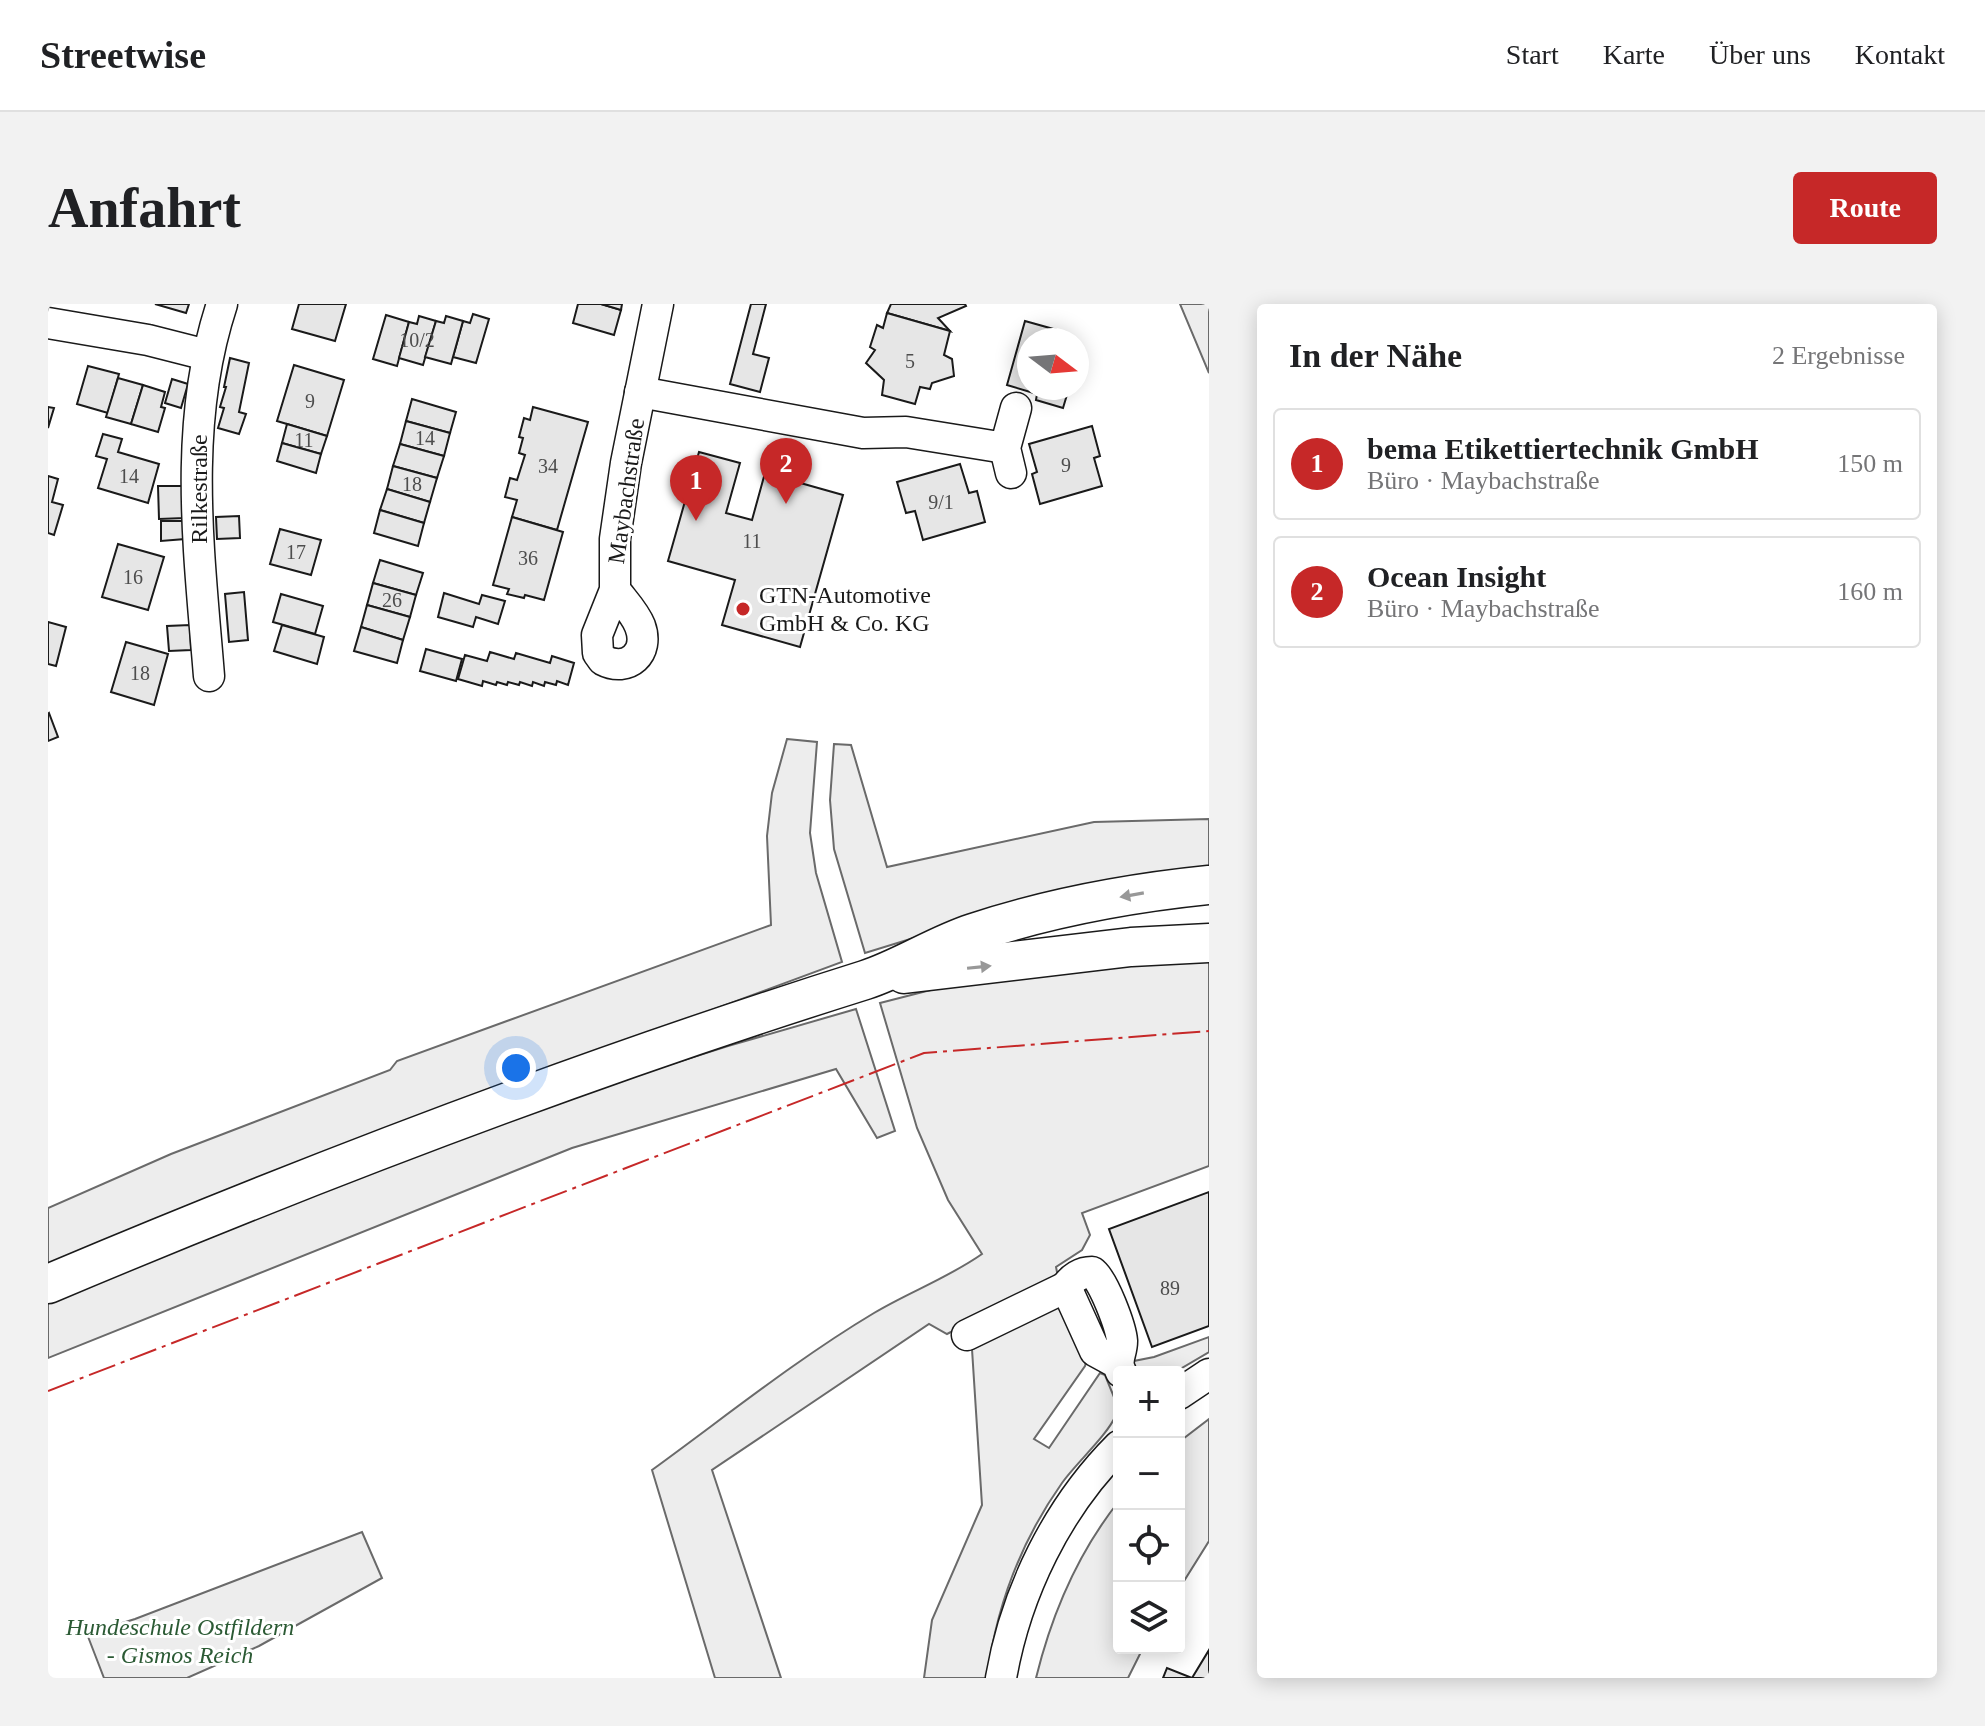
<!DOCTYPE html>
<html lang="de">
<head>
<meta charset="utf-8">
<style>
	:root { --surface:#fff; --page:#f2f2f2; --text:#202124; --muted:#757577; --line:#e0e0e0; --accent:#c62828 }
	body { margin:0; font-family:"Times New Roman",serif; background:var(--page); color:var(--text) }
	.controls { position:absolute; right:24px; bottom:24px; display:grid; overflow:hidden; border-radius:8px; box-shadow:0 4px 20px #0003 }
	.controls button { width:72px; height:72px; display:grid; place-items:center; padding:0; border:0; border-bottom:2px solid var(--line); background:var(--surface); color:var(--text); font:40px sans-serif }
	.compass { position:absolute; left:969px; top:24px; width:72px; height:72px; border-radius:50%; background:var(--surface); box-shadow:0 4px 20px #0003; rotate:106deg }
	.you { position:absolute; left:468px; top:764px; width:28px; height:28px; margin:-20px; border:6px solid #fff; border-radius:50%; background:#1a73e8; box-shadow:0 0 0 12px #1a73e833 }
	.badge { display:grid; place-items:center; width:52px; height:52px; border-radius:50%; background:var(--accent); color:#fff; font-size:26px; font-weight:700 }
	.pin { position:absolute; translate:-50% -66px; filter:drop-shadow(0 2px 4px #0008) }
	.pin::after { content:''; position:absolute; top:42px; width:28px; height:24px; background:inherit; clip-path:polygon(0 0,100% 0,50% 100%) }
	.list { margin:0; padding:0; list-style:none }
	h2 { display:flex; justify-content:space-between; align-items:center; height:104px; margin:0; padding:0 32px; font-size:34px }
	h2 small { font-size:26px; font-weight:400; color:var(--muted) }
	.list li { display:grid; grid-template-columns:52px 1fr auto; gap:24px; align-items:center; box-sizing:border-box; height:112px; margin:0 16px 16px; padding:0 16px; border:2px solid var(--line); border-radius:8px }
	.list b { display:block; font-size:30px; white-space:nowrap }
	.list p { margin:0; font-size:26px; white-space:nowrap; color:var(--muted) }
	.list em { font-size:26px; font-style:normal; color:var(--muted) }
	.icon { flex:none; width:44px; height:44px; fill:none; stroke:currentColor; stroke-width:2; stroke-linecap:round; stroke-linejoin:round }
	.map { position:relative; flex:none; width:1161px; height:1374px; overflow:hidden; border-radius:8px }
	header { display:flex; align-items:center; gap:48px; box-sizing:border-box; height:112px; padding:0 40px; background:var(--surface); border-bottom:2px solid var(--line) }
	header strong { font-size:38px }
	nav { display:flex; gap:44px; margin-inline-start:auto; font-size:28px }
	.intro { display:flex; align-items:center; justify-content:space-between; box-sizing:border-box; height:192px; padding:0 48px }
	h1 { margin:0; font-size:56px }
	.button { padding:20px 36px; border-radius:8px; background:var(--accent); color:#fff; font-size:28px; font-weight:700 }
	main { display:flex; gap:48px; padding:0 48px }
	aside { flex:1; background:var(--surface); border-radius:8px; box-shadow:0 4px 20px #0003 }
	.map>svg:first-child { display:block }
</style>
</head>
<body>
<header>
<strong>Streetwise</strong>
<nav><a>Start</a><a>Karte</a><a>Über uns</a><a>Kontakt</a></nav>
</header>
<div class="intro"><h1>Anfahrt</h1><a class="button">Route</a></div>
<main>
<div class="map">
<svg width="1161" height="1374" viewBox="0 0 1161 1374">
	<rect width="100%" height="100%" fill="#fff"/>
	<g fill="#ededed" stroke="#6a6a6a" stroke-width="2">
		<polygon points="1132,0 1161,0 1161,69"/>
		<polygon points="739,435 769,438 762,529 768,569 794,658 569,741 0,962 0,904 123,850 342,766 349,757 723,621 719,532 724,489"/>
		<polygon points="786,440 803,441 839,563 1046,518 1161,515 1161,570 976,600 817,649 786,545 782,496"/>
		<path d="M1161 650V862L1034 909 1042 931 1034 946 1008 963 1010 973 899 1030 881 1020 664 1166 733 1374H667L604 1166C677 1113 749 1055 826 1009 861 988 900 974 934 950L900 896 869 824 832 699 906 680Z"/>
		<polygon points="808,705 847,827 829,834 788,765 524,844 0,1054 0,996 258,892 573,776 680,742"/>
		<path d="M1013 1001 1040 1051 1037 1062 986 1135 1001 1144 1052 1069 1057 1071 1068 1098V1111C1059 1132 1028 1159 1014 1179 973 1237 948 1303 939 1374H876L884 1316 934 1201 924 1045Z"/>
		<polygon points="1161,1033 1161,1048 1127,1068 1089,1068 1081,1058 1106,1053"/>
		<polygon points="1161,1115 1161,1237 1131,1285 1131,1138"/>
		<path d="M1071 1197V1344H1095L1080 1374H988C1004 1309 1029 1250 1071 1197Z"/>
		<polygon points="314,1228 334,1274 211,1342 139,1374 56,1374 39,1330 87,1315"/>
	</g>
	<g fill="#e6e6e6" stroke="#1a1a1a" stroke-width="2">
		<polygon points="107,0 141,0 138,9"/>
		<polygon points="251,0 298,0 287,37 244,25"/>
		<polygon points="530,0 553,0 573,6 566,31 525,19"/>
		<polygon points="553,0 574,0 573,6"/>
		<polygon points="703,0 718,0 705,50 721,54 712,88 682,80"/>
		<polygon points="843,0 917,0 918,2 890,14 902,27 839,9"/>
		<polygon points="839,9 902,27 896,51 904,55 906,72 884,79 882,85 872,83 867,100 834,91 836,76 818,59 827,46 822,43 829,21 835,24"/>
		<polygon points="425,10 441,15 428,59 405,53 415,17 422,19"/>
		<polygon points="338,11 361,18 349,62 325,55"/>
		<polygon points="371,12 388,17 375,61 351,54 361,18 369,20"/>
		<polygon points="398,12 415,17 403,60 377,53 388,17 396,19"/>
		<polygon points="977,17 1009,26 1006,34 1012,36 981,36 981,84 1021,84 1015,104 988,96 989,90 959,81"/>
		<polygon points="182,54 201,59 191,108 198,110 191,130 170,124 176,104 172,103 178,83 176,83"/>
		<polygon points="246,61 296,76 279,132 229,117"/>
		<polygon points="40,62 71,70 60,109 29,100"/>
		<polygon points="70,74 95,81 83,120 58,113"/>
		<polygon points="124,75 140,80 133,104 117,99"/>
		<polygon points="95,81 117,88 113,103 117,104 110,128 83,120"/>
		<polygon points="364,95 408,108 402,129 358,117"/>
		<polygon points="0,103 6,104 0,124"/>
		<polygon points="485,103 540,118 509,226 464,213 469,196 457,193 462,174 469,176 477,151 471,149 475,134 471,133 476,114 482,116"/>
		<polygon points="358,117 402,129 396,152 352,140"/>
		<polygon points="239,120 279,132 273,150 234,139"/>
		<polygon points="1044,122 1052,152 1046,154 1054,182 992,200 984,170 989,168 981,140"/>
		<polygon points="55,130 74,135 70,148 111,160 100,199 50,184 59,155 48,152"/>
		<polygon points="234,139 273,150 268,169 229,157"/>
		<polygon points="352,140 396,152 389,174 345,162"/>
		<polygon points="651,148 692,159 678,209 704,216 717,169 795,191 752,343 674,321 687,276 620,257"/>
		<polygon points="912,160 921,189 929,187 937,218 875,236 867,207 858,209 849,178"/>
		<polygon points="345,162 389,174 382,198 339,185"/>
		<polygon points="0,172 10,175 4,198 15,201 6,231 0,229"/>
		<polygon points="110,182 136,182 137,214 111,215"/>
		<polygon points="339,185 382,198 376,219 332,206"/>
		<polygon points="332,206 376,219 370,242 326,229"/>
		<polygon points="191,212 192,234 169,235 168,213"/>
		<polygon points="464,213 515,228 496,296 477,291 476,294 459,290 461,285 445,281"/>
		<polygon points="113,217 136,217 137,235 113,237"/>
		<polygon points="232,225 273,236 263,271 222,260"/>
		<polygon points="70,240 116,253 100,306 54,293"/>
		<polygon points="332,256 375,269 368,291 325,279"/>
		<polygon points="325,279 368,291 362,313 319,301"/>
		<polygon points="196,288 200,336 181,338 177,290"/>
		<polygon points="396,289 431,300 434,291 457,297 450,320 428,313 425,323 390,313"/>
		<polygon points="233,290 275,302 267,330 225,318"/>
		<polygon points="319,301 362,313 355,336 313,323"/>
		<polygon points="0,318 18,323 8,362 0,360"/>
		<polygon points="142,321 143,346 121,347 119,322"/>
		<polygon points="234,321 276,333 269,360 226,347"/>
		<polygon points="313,323 355,336 349,359 306,347"/>
		<polygon points="78,338 120,350 106,401 63,388"/>
		<polygon points="378,345 414,355 408,377 372,367"/>
		<polygon points="442,348 466,355 468,349 502,359 504,352 526,359 520,381 509,377 508,381 497,378 496,382 485,378 484,382 472,378 471,381 460,378 459,381 449,378 448,381 435,377 434,382 410,375 417,351 439,357"/>
		<polygon points="1,409 10,433 0,437 0,410"/>
		<polygon points="1161,888 1161,1022 1104,1043 1061,925"/>
		<polygon points="1161,1346 1161,1374 1115,1374 1119,1364 1144,1374"/>
	</g>
	<g fill="none" stroke-linecap="round" stroke-linejoin="round">
		<defs>
			<g id="minor">
				<polyline points="0,19 100,36 159,51"/>
				<polyline points="592,88 815,129 858,128 957,144"/>
				<polyline points="963,169 957,144 968,104"/>
				<path d="M567 286C576 298 587 309 592 322 602 349 580 369 555 356L550 349 549 331 567 286V235L578 159 610 0"/>
				<path d="M161 372C151 247 134 121 174 0"/>
				<polyline points="919,1031 1018,983"/>
				<path d="M1069 1059 1047 1047 1018 983C1024 974 1033 968 1044 968 1055 975 1073 1023 1074 1037 1074 1050 1067 1056 1073 1068"/>
				<polyline points="1131,1090 1161,1070"/>
				<path d="M953 1374C968 1288 1009 1204 1071 1142"/>
			</g>
			<g id="major">
				<polyline points="856,670 1083,643 1161,639"/>
				<path d="M0 980C268 867 540 763 817 676 854 664 888 641 925 629 1001 604 1082 589 1161 581"/>
			</g>
		</defs>
		<use href="#minor" stroke="#1a1a1a" stroke-width="33"/>
		<use href="#major" stroke="#1a1a1a" stroke-width="41"/>
		<use href="#minor" stroke="#fff" stroke-width="30"/>
		<use href="#major" stroke="#fff" stroke-width="38"/>
		<polyline stroke="#c62828" stroke-width="2" stroke-dasharray="28 6 4 6" stroke-linecap="butt" points="0,1087 876,749 1161,727"/>
	</g>
	<defs><path id="oneway-solid" d="M-6-.8H1V-3.2L6.5 0L1 3.2V.8H-6Z" transform="scale(2)"/></defs>
	<g fill="#989898">
		<use href="#oneway-solid" transform="translate(1084 591) rotate(170)"/>
		<use href="#oneway-solid" transform="translate(931 663) rotate(-6)"/>
	</g>
	<circle fill="#c62828" stroke="#fff" stroke-width="3" cx="695" cy="305" r="8"/>
	<g text-anchor="middle" stroke-width="6" stroke-linejoin="round" paint-order="stroke">
		<g font-size="20" fill="#4d4d4d">
			<text x="369" y="43">10/2</text>
			<text x="862" y="64">5</text>
			<text x="262" y="104">9</text>
			<text x="377" y="141">14</text>
			<text x="256" y="143">11</text>
			<text x="1018" y="168">9</text>
			<text x="500" y="169">34</text>
			<text x="81" y="179">14</text>
			<text x="364" y="187">18</text>
			<text x="893" y="205">9/1</text>
			<text x="704" y="244">11</text>
			<text x="248" y="255">17</text>
			<text x="480" y="261">36</text>
			<text x="85" y="280">16</text>
			<text x="344" y="303">26</text>
			<text x="92" y="376">18</text>
			<text x="1122" y="991">89</text>
		</g>
		<g font-size="24" fill="#1a1a1a" stroke="#fff">
			<text transform="translate(151 185) rotate(-90)" y="8">Rilkestraße</text>
			<text transform="translate(578 187) rotate(-82)" y="8">Maybachstraße</text>
		</g>
		<g font-size="24" fill="#1a1a1a" stroke="#fff" text-anchor="start">
			<text x="711" y="299">GTN-Automotive<tspan x="711" dy="28">GmbH &amp; Co. KG</tspan></text>
		</g>
		<g font-size="24" font-style="italic" fill="#2b5a34" stroke="#fff">
			<text x="132" y="1331">Hundeschule Ostfildern<tspan x="132" dy="28">- Gismos Reich</tspan></text>
		</g>
	</g>
</svg>
<div class="controls">
<button>+</button>
<button>−</button>
<button><svg class="icon" aria-label="locate" viewBox="0 0 24 24"><circle cx="12" cy="12" r="6"/><path d="M12 2v4M12 18v4M2 12h4M18 12h4"/></svg></button>
<button><svg class="icon" aria-label="layers" viewBox="0 0 24 24"><path d="M12 4l9 5-9 5-9-5zM3 14l9 5 9-5"/></svg></button>
</div>
<svg class="compass" viewBox="-18 -18 36 36"><path d="M0-13l5 13h-10z" fill="#e53935"/><path d="M0 13l5-13h-10z" fill="#757577"/></svg>
<div class="you"></div>
<div class="pin badge" style="left:648px;top:217px">1</div>
<div class="pin badge" style="left:738px;top:200px">2</div>
</div>
<aside>
<h2>In der Nähe<small>2 Ergebnisse</small></h2>
<ul class="list">
<li><span class="badge">1</span><div><b>bema Etikettiertechnik GmbH</b><p>Büro · Maybachstraße</p></div><em>150 m</em></li>
<li><span class="badge">2</span><div><b>Ocean Insight</b><p>Büro · Maybachstraße</p></div><em>160 m</em></li>
</ul>
</aside>
</main>
</body>
</html>
